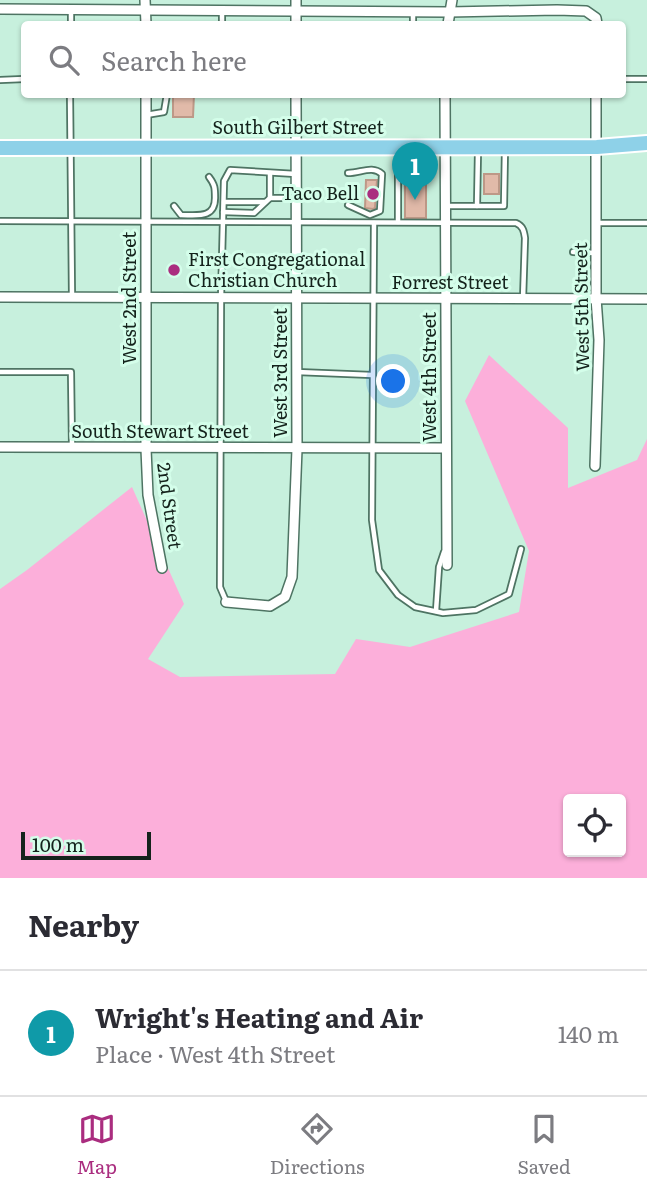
<!DOCTYPE html>
<html lang="en">
<head>
<meta charset="utf-8">
<style>
	:root { --surface:#fff; --page:#f7f7f7; --text:#2b2b33; --muted:#7c7c81; --line:#e1e1e2; --accent:#aa2d7f }
	body { margin:0; font-family:Literata,serif; background:var(--page); color:var(--text) }
	.controls { position:absolute; right:21px; bottom:21px; display:grid; overflow:hidden; border-radius:7px; box-shadow:0 2px 5px #0004 }
	.controls button { width:63px; height:63px; display:grid; place-items:center; padding:0; border:0; border-bottom:2px solid var(--line); background:var(--surface); color:var(--text); font:35px sans-serif }
	.scale { position:absolute; left:21px; bottom:18px; width:130px; box-sizing:border-box; padding-left:7px; border:4px solid #14231c; border-top:0; font-size:19px; line-height:24px; white-space:nowrap; color:#14231c; -webkit-text-stroke:5px #d4feea; paint-order:stroke }
	.you { position:absolute; left:394px; top:382px; width:24px; height:24px; margin:-18px; border:5px solid #fff; border-radius:50%; background:#1a73e8; box-shadow:0 0 0 10px #1a73e833 }
	.badge { display:grid; place-items:center; width:46px; height:46px; border-radius:50%; background:var(--accent); color:#fff; font-size:23px; font-weight:700 }
	.pin { position:absolute; translate:-50% -58px; filter:drop-shadow(0 2px 4px #0008) }
	.pin::after { content:''; position:absolute; top:37px; width:24px; height:21px; background:inherit; clip-path:polygon(0 0,100% 0,50% 100%) }
	.list { margin:0; padding:0; list-style:none }
	h2 { display:flex; justify-content:space-between; align-items:center; height:91px; margin:0; padding:0 28px; font-size:30px }
	h2 small { font-size:23px; font-weight:400; color:var(--muted) }
	.list li { display:grid; grid-template-columns:46px 1fr auto; gap:21px; align-items:center; box-sizing:border-box; height:126px; padding:0 28px; border-top:2px solid var(--line) }
	.list b { display:block; font-size:26px; white-space:nowrap }
	.list p { margin:0; font-size:23px; white-space:nowrap; color:var(--muted) }
	.list em { font-size:23px; font-style:normal; color:var(--muted) }
	.icon { flex:none; width:38px; height:38px; fill:none; stroke:currentColor; stroke-width:2; stroke-linecap:round; stroke-linejoin:round }
	.map { position:relative; flex:none; width:647px; height:878px; overflow:hidden }
	.search { position:absolute; background:var(--surface); box-shadow:0 2px 5px #0004; left:21px; right:21px; top:21px; height:77px; display:flex; align-items:center; gap:18px; box-sizing:border-box; padding:0 24px; border-radius:7px; color:var(--muted); font-size:26px }
	.sheet { height:217px; background:var(--surface) }
	nav { display:flex; justify-content:space-around; align-items:center; box-sizing:border-box; height:98px; border-top:2px solid var(--line); background:var(--surface); font-size:19px; color:var(--muted) }
	nav a { display:grid; justify-items:center; gap:4px }
	nav .on { color:var(--accent) }
	.map>svg:first-child { display:block }
</style>
</head>
<body>
<div class="map">
<svg width="647" height="878" viewBox="0 0 647 878">
	<rect width="100%" height="100%" fill="#c7f0dd"/>
	<path fill="#fcafda" fill-rule="evenodd" d="M489 355 568 428V488L637 460 647 439V878H0V589L27 570 132 487 184 604 148 659 180 677 335 674 356 639 410 647 519 612 529 551 465 401ZM568 799H621V852H568Z"/>
	<g fill="#e1baa9" stroke="#bd9887" stroke-width="2">
		<polygon points="173,94 194,94 193,117 173,117"/>
		<rect x="484" y="174" width="15" height="20"/>
		<polygon points="366,180 377,180 375,208 373,209 365,208"/>
		<rect x="405" y="180" width="21" height="38"/>
	</g>
	<g fill="none" stroke-linecap="round" stroke-linejoin="round">
		<defs>
			<g id="service">
				<polyline points="222,11 222,24"/>
				<polyline points="71,24 71,11"/>
				<polyline points="413,24 413,12"/>
				<polyline points="622,79 647,79"/>
				<polyline points="0,80 24,79"/>
				<polyline points="70,94 72,297"/>
				<polyline points="146,115 164,112 167,94"/>
				<polyline points="270,173 270,198 296,198"/>
				<path d="M348 173C361 173 372 165 382 174L380 211 370 215 348 205"/>
				<polyline points="224,202 265,202"/>
				<path d="M174 206 181 215C197 215 215 219 215 198 215 188 215 185 209 177"/>
				<polyline points="447,206 504,206 505,148"/>
				<polyline points="477,206 478,151"/>
				<polyline points="223,212 254,213 270,198"/>
				<path d="M0 221 516 223C523 226 524 231 525 238L523 299"/>
				<polyline points="398,222 398,152"/>
				<polyline points="374,223 372,520 379,570 398,595 415,607 443,613 476,610 509,594 521,549"/>
				<polyline points="596,223 647,223"/>
				<polyline points="573,252 595,253"/>
				<polyline points="0,372 71,372 72,447"/>
				<polyline points="297,372 372,375"/>
				<polyline points="226,601 220,587 221,298 224,181 230,170 296,174"/>
				<polyline points="436,611 439,567 444,552"/>
			</g>
			<g id="minor">
				<polyline points="145,0 146,24"/>
				<polyline points="0,9 449,12 557,10 586,11 596,18 597,24"/>
				<polyline points="296,24 296,0"/>
				<polyline points="448,24 452,0"/>
				<polyline points="146,94 146,449 148,495 162,568"/>
				<polyline points="445,94 447,565"/>
				<polyline points="0,297 647,299"/>
				<polyline points="0,447 446,448"/>
				<polyline points="595,466 599,340 596,298 596,94"/>
				<polyline points="226,602 270,606 285,597 292,577 297,449 296,94"/>
			</g>
			<polyline id="primary" points="0,148 597,147 647,143"/>
		</defs>
		<use href="#service" stroke="#4e7463" stroke-width="8"/>
		<use href="#minor" stroke="#4e7463" stroke-width="12"/>
		<use href="#primary" stroke="#fff" stroke-width="18"/>
		<use href="#service" stroke="#fff" stroke-width="4.5"/>
		<use href="#minor" stroke="#fff" stroke-width="9"/>
		<use href="#primary" stroke="#8ed1e8" stroke-width="14"/>
	</g>
	<g fill="#aa2d7f" stroke="#d4feea" stroke-width="2.5">
		<circle cx="373" cy="194" r="7"/>
		<circle cx="174" cy="270" r="7"/>
	</g>
	<g text-anchor="middle" stroke-width="6" stroke-linejoin="round" paint-order="stroke">
		<g font-size="18" fill="#14231c" stroke="#d4feea">
			<text x="298" y="134">South Gilbert Street</text>
			<text x="450" y="289">Forrest Street</text>
			<text transform="translate(130 298) rotate(-90)" y="6">West 2nd Street</text>
			<text transform="translate(582 307) rotate(-91)" y="6">West 5th Street</text>
			<text transform="translate(281 373) rotate(-90)" y="6">West 3rd Street</text>
			<text transform="translate(430 377) rotate(-90)" y="6">West 4th Street</text>
			<text x="160" y="438">South Stewart Street</text>
			<text transform="translate(169 506) rotate(82)" y="6">2nd Street</text>
		</g>
		<g font-size="18" fill="#14231c" stroke="#d4feea" text-anchor="end">
			<text x="359" y="200">Taco Bell</text>
			<text x="188" y="266" text-anchor="start">First Congregational<tspan x="188" dy="21">Christian Church</tspan></text>
		</g>
	</g>
</svg>
<div class="controls">
<button><svg class="icon" aria-label="locate" viewBox="0 0 24 24"><circle cx="12" cy="12" r="6"/><path d="M12 2v4M12 18v4M2 12h4M18 12h4"/></svg></button>
</div>
<div class="scale">100 m</div>
<div class="you"></div>
<div class="pin badge" style="left:415px;top:200px;background:#0f9aa8">1</div>
<div class="search"><svg class="icon" aria-label="search" viewBox="0 0 24 24"><circle cx="10" cy="10" r="6"/><path d="M15 15l6 6"/></svg>Search here</div>
</div>
<section class="sheet">
<h2>Nearby<small></small></h2>
<ul class="list">
<li><span class="badge" style="background:#0f9aa8">1</span><div><b>Wright's Heating and Air</b><p>Place · West 4th Street</p></div><em>140 m</em></li>
</ul>
</section>
<nav>
<a class="on"><svg class="icon" aria-label="map" viewBox="0 0 24 24"><path d="M3 6l6-2 6 2 6-2v14l-6 2-6-2-6 2zM9 4v14M15 6v14"/></svg>Map</a>
<a><svg class="icon" aria-label="directions" viewBox="0 0 24 24"><path d="M12 3l9 9-9 9-9-9zM9 14v-3h6M13 9l2 2-2 2"/></svg>Directions</a>
<a><svg class="icon" aria-label="saved" viewBox="0 0 24 24"><path d="M7 4h10v16l-5-4-5 4z"/></svg>Saved</a>
</nav>
</body>
</html>
